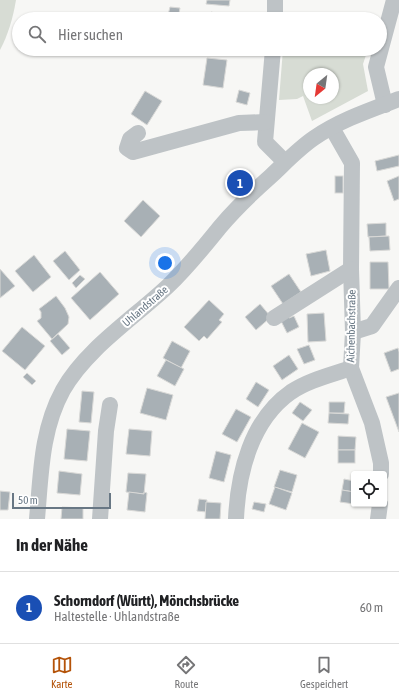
<!DOCTYPE html>
<html lang="de">
<head>
<meta charset="utf-8">
<style>
	:root { --surface:#fff; --page:#f2f2f2; --text:#202124; --muted:#757577; --line:#e0e0e0; --accent:#b45309 }
	body { margin:0; font-family:"Asap Condensed",sans-serif; background:var(--page); color:var(--text) }
	.controls { position:absolute; right:12px; bottom:12px; display:grid; overflow:hidden; border-radius:4px; box-shadow:0 1px 3px #0004 }
	.controls button { width:36px; height:36px; display:grid; place-items:center; padding:0; border:0; border-bottom:1px solid var(--line); background:var(--surface); color:var(--text); font:20px sans-serif }
	.compass { position:absolute; left:303px; top:68px; width:36px; height:36px; border-radius:50%; background:var(--surface); box-shadow:0 1px 3px #0004; rotate:209deg }
	.scale { position:absolute; left:12px; bottom:10px; width:99px; box-sizing:border-box; padding-left:4px; border:2px solid #687784; border-top:0; font-size:11px; line-height:14px; white-space:nowrap; color:#687784; -webkit-text-stroke:3px #fff; paint-order:stroke }
	.you { position:absolute; left:165px; top:263px; width:14px; height:14px; margin:-10px; border:3px solid #fff; border-radius:50%; background:#1a73e8; box-shadow:0 0 0 6px #1a73e833 }
	.badge { display:grid; place-items:center; width:26px; height:26px; border-radius:50%; background:var(--accent); color:#fff; font-size:13px; font-weight:700 }
	.pin { position:absolute; translate:-50% -50%; border:2px solid #fff; box-shadow:0 1px 4px #0006 }
	.list { margin:0; padding:0; list-style:none }
	h2 { display:flex; justify-content:space-between; align-items:center; height:52px; margin:0; padding:0 16px; font-size:17px }
	h2 small { font-size:13px; font-weight:400; color:var(--muted) }
	.list li { display:grid; grid-template-columns:26px 1fr auto; gap:12px; align-items:center; box-sizing:border-box; height:72px; padding:0 16px; border-top:1px solid var(--line) }
	.list b { display:block; font-size:15px; white-space:nowrap }
	.list p { margin:0; font-size:13px; white-space:nowrap; color:var(--muted) }
	.list em { font-size:13px; font-style:normal; color:var(--muted) }
	.icon { flex:none; width:22px; height:22px; fill:none; stroke:currentColor; stroke-width:2; stroke-linecap:round; stroke-linejoin:round }
	.map { position:relative; flex:none; width:399px; height:519px; overflow:hidden }
	.search { position:absolute; background:var(--surface); box-shadow:0 1px 3px #0004; left:12px; right:12px; top:12px; height:44px; display:flex; align-items:center; gap:10px; box-sizing:border-box; padding:0 14px; border-radius:22px; color:var(--muted); font-size:15px }
	.sheet { height:124px; background:var(--surface) }
	nav { display:flex; justify-content:space-around; align-items:center; box-sizing:border-box; height:56px; border-top:1px solid var(--line); background:var(--surface); font-size:11px; color:var(--muted) }
	nav a { display:grid; justify-items:center; gap:2px }
	nav .on { color:var(--accent) }
	.map>svg:first-child { display:block }
</style>
</head>
<body>
<div class="map">
<svg width="399" height="519" viewBox="0 0 399 519">
	<rect width="100%" height="100%" fill="#f7f7f5"/>
	<g fill="#d7dcd4" fill-rule="evenodd">
		<path d="M0 0H16C13 18 8 35 0 50Z"/>
		<path d="M283 49H360L367 52 363 64 368 91 312 121 303 96 297 99 279 100ZM309 74H333V98H309Z"/>
	</g>
	<g fill="#a8b0b5" stroke="#d9d9d7">
		<polygon points="207,0 230,0 229,6 206,4"/>
		<polygon points="170,7 180,8 178,19 167,19"/>
		<polygon points="211,12 231,17 230,19 209,19"/>
		<rect x="245" y="49" width="15" height="3"/>
		<polygon points="207,58 227,60 223,88 203,85"/>
		<polygon points="239,90 250,93 247,105 236,102"/>
		<polygon points="145,91 162,101 147,125 131,114"/>
		<polygon points="399,155 399,166 377,171 375,161"/>
		<rect x="335" y="176" width="8" height="17"/>
		<polygon points="399,176 399,199 394,201 387,181"/>
		<polygon points="143,200 160,216 141,237 124,221"/>
		<polygon points="386,223 386,236 368,237 367,224"/>
		<polygon points="389,236 390,250 370,251 369,237"/>
		<polygon points="326,250 330,271 311,276 306,254"/>
		<polygon points="65,251 80,270 69,280 53,261"/>
		<polygon points="34,255 51,277 33,292 15,271"/>
		<polygon points="370,262 388,262 389,289 370,289"/>
		<polygon points="0,269 15,286 0,298"/>
		<polygon points="100,272 119,294 90,320 71,298"/>
		<polygon points="289,274 301,292 283,304 271,286"/>
		<polygon points="80,275 85,279 76,288 72,283"/>
		<polygon points="56,296 65,308 69,317 68,324 52,339 37,321 41,318 41,312 39,309"/>
		<polygon points="209,300 224,314 219,320 222,322 207,339 204,336 199,341 184,327"/>
		<polygon points="260,304 271,317 256,330 245,317"/>
		<polygon points="324,313 326,341 308,342 307,314"/>
		<polygon points="287,315 289,318 294,316 299,327 287,333 280,319"/>
		<polygon points="22,327 45,346 25,370 2,351"/>
		<polygon points="58,334 70,348 62,355 50,341"/>
		<polygon points="172,341 190,351 181,368 163,358"/>
		<polygon points="309,345 315,360 304,364 297,349"/>
		<polygon points="398,348 399,352 399,369 391,372 384,353"/>
		<polygon points="289,355 298,369 282,380 273,366"/>
		<polygon points="166,360 184,369 175,386 157,376"/>
		<polygon points="27,373 36,381 32,385 23,377"/>
		<polygon points="256,382 269,390 258,407 246,399"/>
		<polygon points="147,388 173,395 166,420 140,413"/>
		<polygon points="82,391 94,392 91,423 79,422"/>
		<polygon points="399,393 399,432 386,397"/>
		<polygon points="300,402 312,410 303,421 292,413"/>
		<polygon points="329,402 345,402 344,413 329,413"/>
		<polygon points="236,409 251,417 237,442 222,434"/>
		<polygon points="329,413 349,414 348,424 328,423"/>
		<polygon points="302,423 319,432 305,458 288,449"/>
		<polygon points="67,429 90,431 87,461 64,459"/>
		<polygon points="129,429 152,431 150,456 126,454"/>
		<polygon points="338,436 356,437 355,450 338,450"/>
		<rect x="338" y="450" width="17" height="13"/>
		<polygon points="216,451 231,455 224,482 209,478"/>
		<polygon points="280,470 297,475 292,492 274,487"/>
		<polygon points="59,471 82,474 80,495 57,493"/>
		<polygon points="128,473 146,474 144,494 126,492"/>
		<polygon points="344,479 354,481 354,492 342,490"/>
		<polygon points="275,487 292,493 286,510 269,504"/>
		<polygon points="342,490 354,492 354,504 340,502"/>
		<polygon points="0,491 10,492 8,510 0,510"/>
		<polygon points="129,492 144,494 144,492 147,493 145,512 127,510"/>
		<polygon points="199,499 207,500 206,512 197,511"/>
		<polygon points="206,502 221,503 220,519 205,519"/>
		<polygon points="254,502 266,504 264,512 252,509"/>
		<polygon points="62,507 83,508 83,519 61,519"/>
	</g>
	<g fill="none" stroke-linecap="round" stroke-linejoin="round">
		<g stroke="#bec3c6" stroke-width="16">
			<polyline points="275,0 275,19"/>
			<polyline points="273,49 265,142 285,162"/>
			<polyline points="385,105 376,67 394,0"/>
			<polyline points="332,128 352,163 351,269 353,332 351,368 372,423 381,463 381,474"/>
			<polyline points="138,133 130,139 127,148 133,152 239,123 266,122"/>
			<polyline points="274,318 351,269"/>
			<polyline points="353,332 372,326 399,288"/>
			<path d="M37 519C41 474 41 430 63 390 86 349 134 318 168 286 187 268 203 248 220 227 235 209 253 192 271 176 285 163 298 149 314 138 340 120 370 110 399 99"/>
			<polyline points="100,519 106,431 110,405"/>
			<path d="M236 519C238 473 251 420 291 392 309 380 331 375 351 368"/>
			<polyline points="378,519 380,504"/>
		</g>
	</g>
	<g text-anchor="middle" stroke-width="4" stroke-linejoin="round" paint-order="stroke">
		<g font-size="11" fill="#687784" stroke="#fff">
			<text transform="translate(145 306) rotate(-41)" y="4">Uhlandstraße</text>
			<text transform="translate(351 326) rotate(-89)" y="4">Aichenbachstraße</text>
		</g>
	</g>
</svg>
<div class="controls">
<button><svg class="icon" aria-label="locate" viewBox="0 0 24 24"><circle cx="12" cy="12" r="6"/><path d="M12 2v4M12 18v4M2 12h4M18 12h4"/></svg></button>
</div>
<svg class="compass" viewBox="-18 -18 36 36"><path d="M0-13l5 13h-10z" fill="#e53935"/><path d="M0 13l5-13h-10z" fill="#757577"/></svg>
<div class="scale">50 m</div>
<div class="you"></div>
<div class="pin badge" style="left:240px;top:183px;background:#1a4fb4">1</div>
<div class="search"><svg class="icon" aria-label="search" viewBox="0 0 24 24"><circle cx="10" cy="10" r="6"/><path d="M15 15l6 6"/></svg>Hier suchen</div>
</div>
<section class="sheet">
<h2>In der Nähe<small></small></h2>
<ul class="list">
<li><span class="badge" style="background:#1a4fb4">1</span><div><b>Schorndorf (Württ), Mönchsbrücke</b><p>Haltestelle · Uhlandstraße</p></div><em>60 m</em></li>
</ul>
</section>
<nav>
<a class="on"><svg class="icon" aria-label="map" viewBox="0 0 24 24"><path d="M3 6l6-2 6 2 6-2v14l-6 2-6-2-6 2zM9 4v14M15 6v14"/></svg>Karte</a>
<a><svg class="icon" aria-label="directions" viewBox="0 0 24 24"><path d="M12 3l9 9-9 9-9-9zM9 14v-3h6M13 9l2 2-2 2"/></svg>Route</a>
<a><svg class="icon" aria-label="saved" viewBox="0 0 24 24"><path d="M7 4h10v16l-5-4-5 4z"/></svg>Gespeichert</a>
</nav>
</body>
</html>
